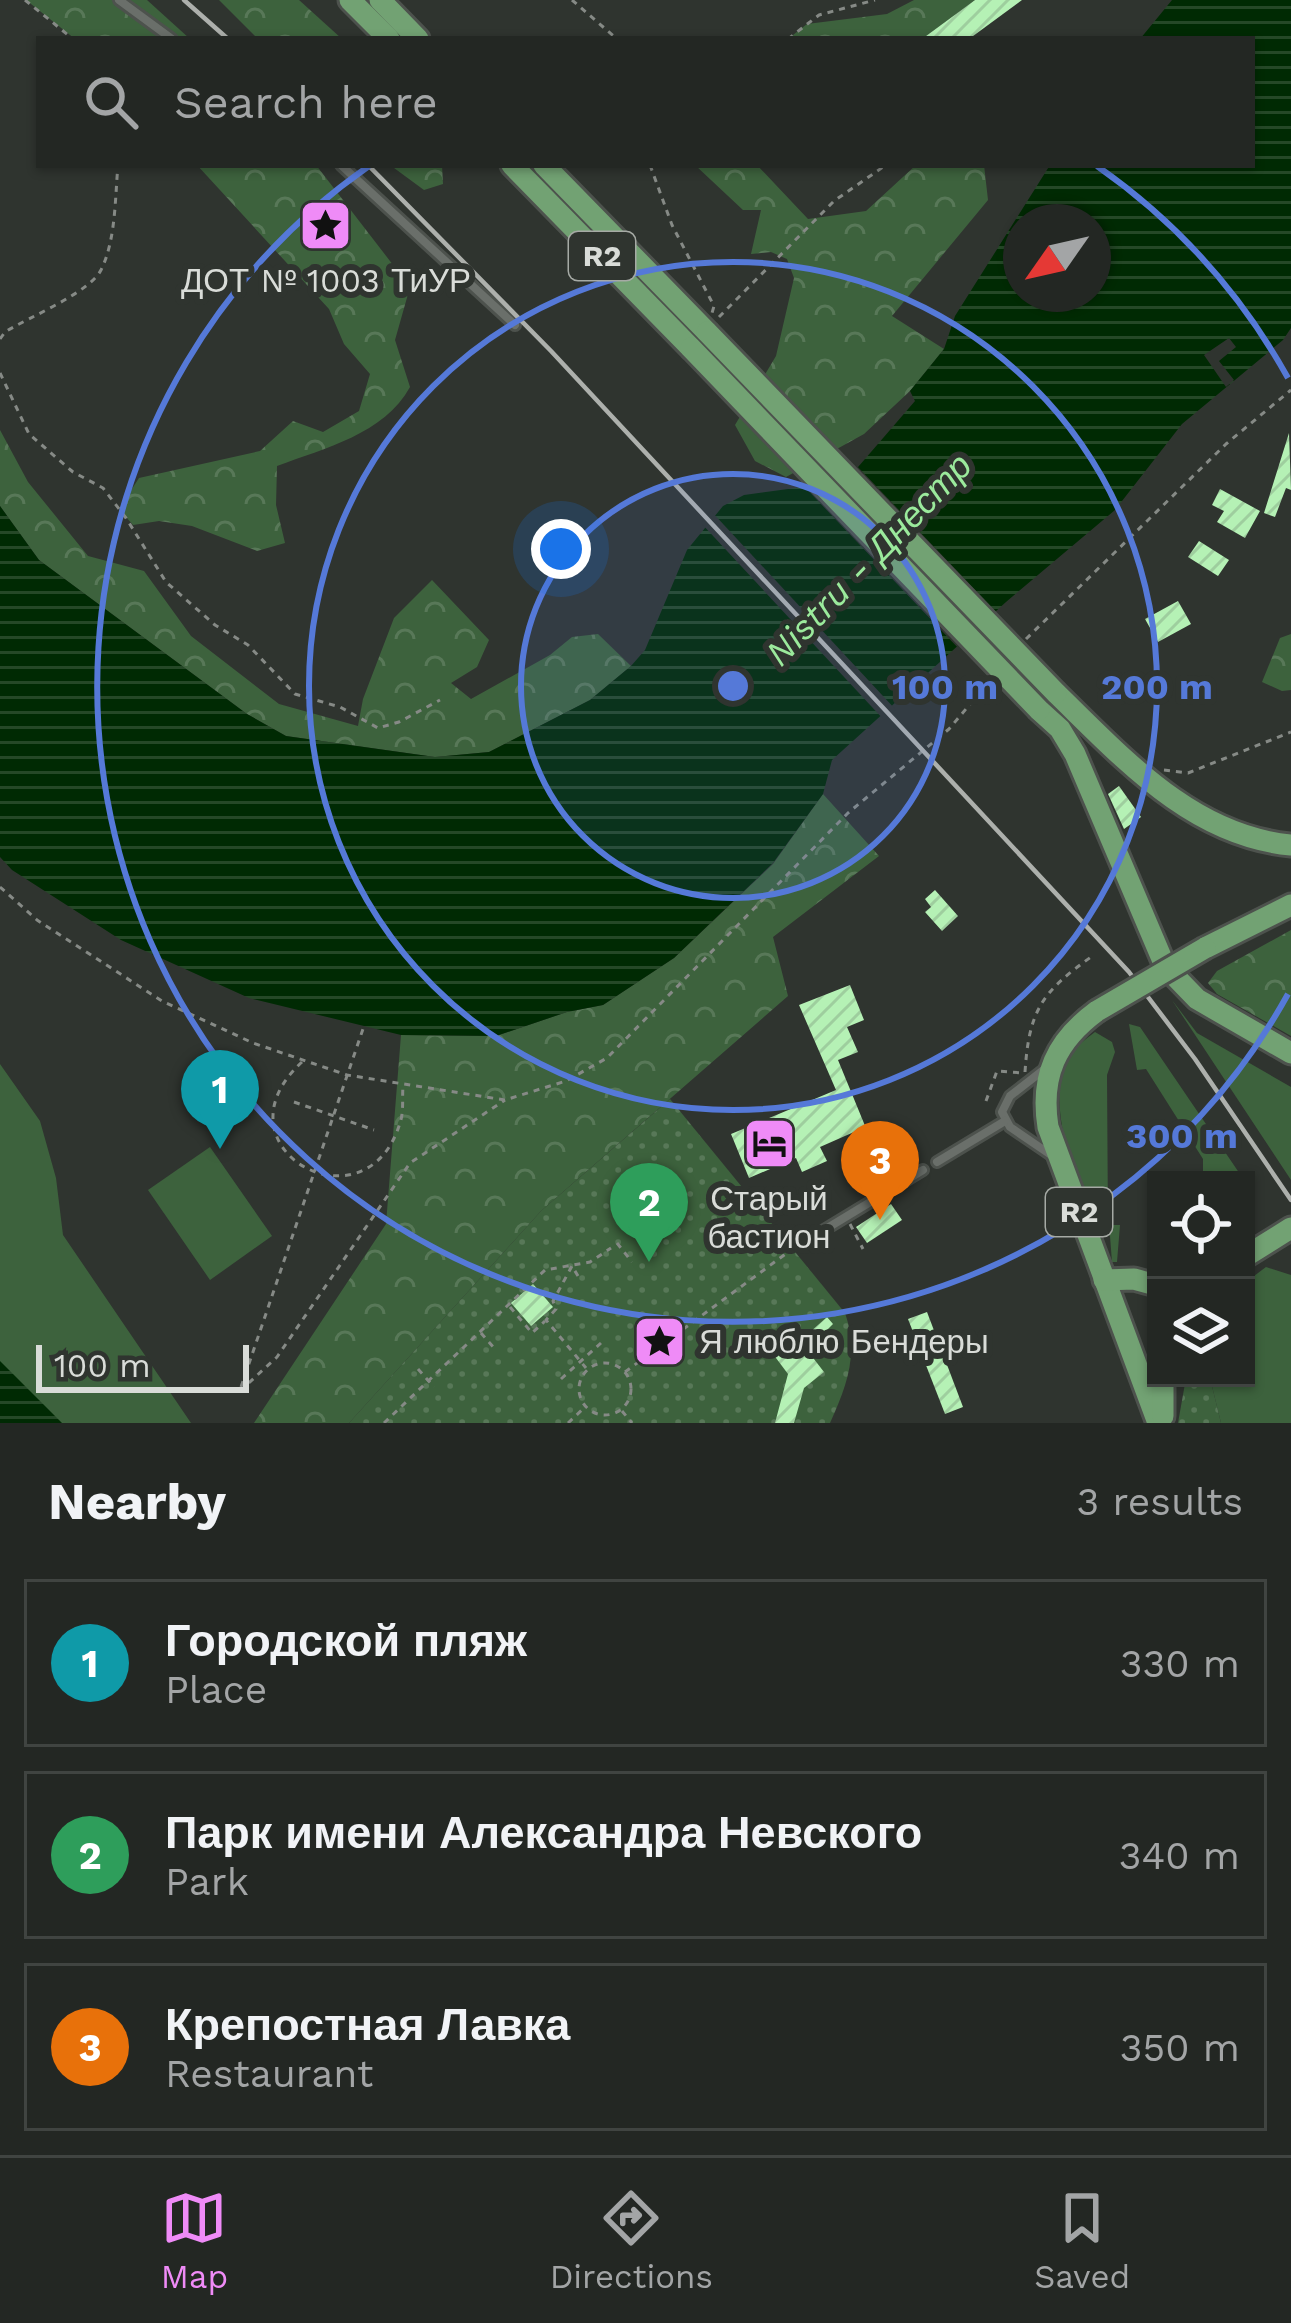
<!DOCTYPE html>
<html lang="en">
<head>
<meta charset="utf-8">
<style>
	:root { --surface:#232723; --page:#2f3330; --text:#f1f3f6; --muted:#a3a5a6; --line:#404441; --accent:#ef8bf7 }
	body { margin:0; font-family:"Work Sans",sans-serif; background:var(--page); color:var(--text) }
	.controls { position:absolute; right:36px; bottom:36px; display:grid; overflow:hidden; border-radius:0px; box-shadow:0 3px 9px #0004 }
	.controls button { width:108px; height:108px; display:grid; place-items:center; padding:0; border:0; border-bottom:3px solid var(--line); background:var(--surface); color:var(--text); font:60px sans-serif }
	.compass { position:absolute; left:1003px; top:204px; width:108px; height:108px; border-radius:50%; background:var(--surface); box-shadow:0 3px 9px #0004; rotate:236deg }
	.scale { position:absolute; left:36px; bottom:30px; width:213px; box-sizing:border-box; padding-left:12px; border:6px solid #d9dcd8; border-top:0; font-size:33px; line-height:42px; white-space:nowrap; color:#d9dcd8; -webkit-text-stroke:9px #2f342f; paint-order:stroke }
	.you { position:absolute; left:561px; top:549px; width:42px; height:42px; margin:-30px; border:9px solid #fff; border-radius:50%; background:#1a73e8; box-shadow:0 0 0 18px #1a73e833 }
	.badge { display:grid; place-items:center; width:78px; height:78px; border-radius:50%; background:var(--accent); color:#fff; font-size:39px; font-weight:700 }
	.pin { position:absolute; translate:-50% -99px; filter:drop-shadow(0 3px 6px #0008) }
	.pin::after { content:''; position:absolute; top:63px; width:42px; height:36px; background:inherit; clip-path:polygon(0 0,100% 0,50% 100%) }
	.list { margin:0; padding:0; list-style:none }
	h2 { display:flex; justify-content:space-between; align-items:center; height:156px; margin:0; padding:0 48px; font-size:51px }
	h2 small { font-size:39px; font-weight:400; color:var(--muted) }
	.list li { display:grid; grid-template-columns:78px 1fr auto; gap:36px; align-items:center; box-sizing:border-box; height:168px; margin:0 24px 24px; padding:0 24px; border:3px solid var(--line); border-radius:0px }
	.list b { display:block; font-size:45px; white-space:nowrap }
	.list p { margin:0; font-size:39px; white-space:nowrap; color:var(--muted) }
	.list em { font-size:39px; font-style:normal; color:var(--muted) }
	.icon { flex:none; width:66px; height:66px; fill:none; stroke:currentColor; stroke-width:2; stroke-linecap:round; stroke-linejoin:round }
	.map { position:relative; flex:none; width:1291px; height:1423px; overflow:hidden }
	.search { position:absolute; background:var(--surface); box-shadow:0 3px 9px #0004; left:36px; right:36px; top:36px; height:132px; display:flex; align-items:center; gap:30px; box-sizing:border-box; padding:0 42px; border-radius:0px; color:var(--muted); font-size:45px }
	.sheet { height:732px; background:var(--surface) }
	nav { display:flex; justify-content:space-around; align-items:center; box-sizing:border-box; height:168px; border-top:3px solid var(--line); background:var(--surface); font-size:33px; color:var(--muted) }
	nav a { display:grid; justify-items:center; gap:6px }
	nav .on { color:var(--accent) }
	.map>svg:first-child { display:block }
</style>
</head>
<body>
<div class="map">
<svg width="1291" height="1423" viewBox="0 0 1291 1423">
	<defs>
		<pattern id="forest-crowns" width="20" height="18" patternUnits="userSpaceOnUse" patternTransform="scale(3)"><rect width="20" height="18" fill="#3d623d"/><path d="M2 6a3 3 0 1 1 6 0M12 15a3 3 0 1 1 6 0" fill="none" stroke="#587858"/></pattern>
		<pattern id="park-dots" width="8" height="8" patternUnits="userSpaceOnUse" patternTransform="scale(3)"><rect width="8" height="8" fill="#3d623d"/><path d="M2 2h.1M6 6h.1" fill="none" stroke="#587858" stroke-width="1.8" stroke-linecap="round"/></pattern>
		<pattern id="water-rules" width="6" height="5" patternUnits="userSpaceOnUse" patternTransform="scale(3)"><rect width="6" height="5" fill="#002a03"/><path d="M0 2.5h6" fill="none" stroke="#254827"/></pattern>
		<pattern id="building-hatch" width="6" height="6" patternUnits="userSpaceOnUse" patternTransform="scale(3)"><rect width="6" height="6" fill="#b5f1b5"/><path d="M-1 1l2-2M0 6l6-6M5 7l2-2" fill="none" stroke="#9ece9e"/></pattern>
	</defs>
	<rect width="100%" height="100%" fill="#2f342f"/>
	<g fill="#3d623d">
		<polygon points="1172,1000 1197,1033 1291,1087 1291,1180"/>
		<polygon points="1129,1024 1140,1027 1244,1180 1203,1180 1203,1159 1146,1069 1137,1070"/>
		<path d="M1095 1032 1112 1042 1115 1052 1107 1075 1108 1225H1120L1117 1262H1112L1110 1236C1077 1208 1044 1098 1067 1058 1073 1048 1086 1039 1095 1032Z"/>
		<polygon points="0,1064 40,1121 56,1178 63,1235 191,1423 0,1423"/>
		<polygon points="210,1147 272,1236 210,1280 148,1190"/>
		<polygon points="1266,1267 1291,1275 1291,1423 1221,1423 1210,1378 1246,1378 1246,1282"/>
	</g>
	<g fill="url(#forest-crowns)">
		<polygon points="26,0 147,0 190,39 75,39"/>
		<polygon points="219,0 299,0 342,39 258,39"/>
		<polygon points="914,0 975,0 922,39 788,39 807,24 887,14"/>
		<path d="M197 165H316L410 287 395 340 410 387C384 434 325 448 277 466L276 505 285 543 257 551 192 526 159 521 133 525 119 509 139 478 260 451 293 421 323 432 359 411 370 374 344 344 329 309Z"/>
		<polygon points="390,165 442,165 443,184 424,190"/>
		<polygon points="695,165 757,165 808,219 866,211 916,165 984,165 988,200 892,316 944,349 910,391 864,434 786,477 755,461 735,425 776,356 794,278 787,259 771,252 751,254 761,210 743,210"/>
		<polygon points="0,430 28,482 88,556 144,571 191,636 279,704 358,726 363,699 394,618 432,580 489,640 477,667 451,683 471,699 550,655 572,637 598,634 631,666 590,700 489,752 435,757 286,736 247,714 39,560 0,506"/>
		<polygon points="1291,634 1291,690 1282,691 1262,682 1280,638"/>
		<polygon points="823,794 879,856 773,937 788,996 541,1211 349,1423 254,1423 386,1224 401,1035 496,1036 567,1012 603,1005 674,958 773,864"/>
		<polygon points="1291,930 1291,1036 1217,994 1208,983 1217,971"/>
	</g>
	<g fill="url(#park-dots)">
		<path d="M670 1099 845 1313C859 1354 847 1385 830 1423H349L541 1211Z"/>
		<polygon points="1186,1378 1210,1378 1221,1423 1178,1423"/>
	</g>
	<g fill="url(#water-rules)" fill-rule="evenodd">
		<path d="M1172 0H1291V328L1283 340 1182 424 1115 510 1006 602 832 760 823 794 773 863 674 958 603 1005 567 1012 496 1036 401 1035 249 998 121 940 12 870 0 857V506L39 560 247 714 286 736 435 757 489 752 590 700 631 666 645 650 687 550 723 506 744 495 803 487 852 474 915 401 910 391 944 349 955 316 1050 165H1252V39H1140ZM1021 222H1093V294H1021Z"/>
		<polygon points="0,1361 62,1423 0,1423"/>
	</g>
	<g fill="#2f342f">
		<polygon points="1229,338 1236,347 1219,361 1234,380 1226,387 1204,355"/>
		<polygon points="855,464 1000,616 961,651 799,481 849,469"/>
		<polygon points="711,511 896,710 884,720 701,523"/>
	</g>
	<g fill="url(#building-hatch)">
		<polygon points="975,0 1022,0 969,39 922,39"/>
		<polygon points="1289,433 1291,490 1286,488 1275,517 1264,513"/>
		<polygon points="1220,489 1260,511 1245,538 1217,522 1224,511 1212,505"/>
		<polygon points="1199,541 1229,560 1218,576 1188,557"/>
		<polygon points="1178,601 1191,624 1158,642 1145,619"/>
		<polygon points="1119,786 1141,817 1124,829 1108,794"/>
		<polygon points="935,890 958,916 942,931 925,912 931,907 925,899"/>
		<polygon points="850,985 864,1020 847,1027 858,1052 838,1060 877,1155 866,1160 854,1132 820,1147 827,1161 802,1172 796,1158 749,1178 731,1134 836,1090 799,1005"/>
		<polygon points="891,1204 902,1220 867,1243 856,1227"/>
		<polygon points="533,1284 553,1307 531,1326 511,1303"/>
		<polygon points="927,1312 963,1407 945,1414 908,1319"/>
		<polygon points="827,1317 833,1324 807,1350 824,1372 804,1388 794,1423 775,1423 788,1374 770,1350 793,1332 800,1341"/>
	</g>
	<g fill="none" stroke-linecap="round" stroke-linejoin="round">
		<defs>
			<g id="service">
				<polyline points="119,0 172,39"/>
				<polyline points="341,165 515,325"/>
				<polyline points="1046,1068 1010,1096 1002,1112 1010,1127 1054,1157"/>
				<polyline points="937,1162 1005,1121"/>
				<polyline points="806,1241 923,1170"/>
			</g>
			<g id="primary">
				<polyline points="350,0 389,39"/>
				<polyline points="380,0 418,39"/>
				<polyline points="512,165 691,348"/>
				<polyline points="544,165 707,332"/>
				<path d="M1056 693C1123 758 1192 836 1291 845"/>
				<polyline points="1039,710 1060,729 1075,754 1165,966 1197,999 1291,1053"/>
				<polyline points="1205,948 1291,905"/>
				<path d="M1097 1011C1056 1041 1040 1076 1048 1127L1158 1423"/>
				<polyline points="1246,1256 1291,1228"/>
				<polyline points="1104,1280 1134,1279 1156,1285"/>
				<polyline points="1163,1416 1163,1378"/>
			</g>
		</defs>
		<use href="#service" stroke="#4d524d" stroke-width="14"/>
		<use href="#primary" stroke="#4d524d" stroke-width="27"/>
		<g stroke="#868a86" stroke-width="3" stroke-dasharray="6 6" stroke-linecap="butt">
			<polyline points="25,0 73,39"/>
			<polyline points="572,0 617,39"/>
			<polyline points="788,39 819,15 875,0"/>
			<polyline points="650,165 672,225 714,306 712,313"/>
			<polyline points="719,317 834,201 886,165"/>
			<path d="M0 339 5 332C29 317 89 293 101 270 116 240 115 197 118 165"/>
			<polyline points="0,373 29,434 73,472 103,488 126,518 166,582 215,625 248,645 295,694 340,707 378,728 399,722 440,700"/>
			<polyline points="1026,639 1226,444 1291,390"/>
			<polyline points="1164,770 1188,773 1291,732"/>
			<polyline points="0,887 37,920 162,1001 253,1043 347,1075 505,1100 566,1081 607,1058 848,813 949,729 988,683"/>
			<path d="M302 1062C209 1147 366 1235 400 1123 404 1112 402 1097 403 1086"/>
			<path d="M1025 1072C1029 1010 1042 992 1091 957"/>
			<polyline points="986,1101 997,1071 1023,1073"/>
			<polyline points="294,1102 374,1130"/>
			<polyline points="646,1218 662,1236"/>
			<polyline points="850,1224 863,1249"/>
			<polyline points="617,1243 632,1262"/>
			<polyline points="578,1276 572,1266 553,1301 556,1309 546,1320 586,1368"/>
			<polyline points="510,1307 532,1333 545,1321"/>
			<polyline points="481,1333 494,1348"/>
			<circle cx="605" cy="1389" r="26"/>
			<polyline points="418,1369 434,1387"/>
			<polyline points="625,1372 795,1247"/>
			<polyline points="561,1379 601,1343"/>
			<polyline points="241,1387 364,1026"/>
			<polyline points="240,1391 277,1357 410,1163 505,1100"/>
			<polyline points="622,1411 632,1423"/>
			<polyline points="384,1423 545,1270 590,1262 611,1248"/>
			<polyline points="568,1423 584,1408"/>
		</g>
		<use href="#service" stroke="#6a6f6a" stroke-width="8"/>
		<use href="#primary" stroke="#72a273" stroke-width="21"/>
		<g stroke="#adb0ac" stroke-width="4.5">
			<polyline points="184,0 228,39"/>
			<polyline points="368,165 551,351 1129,972 1195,1059 1291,1200"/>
		</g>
		<defs>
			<g id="primary-bridge">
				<polyline points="707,332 1056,693"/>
				<polyline points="691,348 1039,710"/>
				<polyline points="1097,1011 1205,948"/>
			</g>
		</defs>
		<use href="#primary-bridge" stroke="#4d524d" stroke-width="27" stroke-linecap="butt"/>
		<use href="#primary-bridge" stroke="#72a273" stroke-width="21"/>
	</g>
	<circle cx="733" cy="686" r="212" fill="#5579d8" fill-opacity=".12"/>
	<g fill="none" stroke="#5579d8" stroke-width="6">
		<circle cx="733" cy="686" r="212"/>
		<circle cx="733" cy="686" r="424"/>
		<path d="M1288 994A635 635 0 1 1 369 166M1097 166A635 635 0 0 1 1288 378"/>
	</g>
	<defs>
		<symbol id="sight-square" viewBox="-11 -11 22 22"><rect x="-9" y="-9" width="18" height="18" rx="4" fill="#ef8bf7" stroke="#2f342f"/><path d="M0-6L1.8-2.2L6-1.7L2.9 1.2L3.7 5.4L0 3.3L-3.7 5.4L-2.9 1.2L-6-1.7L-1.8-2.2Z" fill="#111"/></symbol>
		<symbol id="hotel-square" viewBox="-11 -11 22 22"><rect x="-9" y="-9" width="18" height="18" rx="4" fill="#ef8bf7" stroke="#2f342f"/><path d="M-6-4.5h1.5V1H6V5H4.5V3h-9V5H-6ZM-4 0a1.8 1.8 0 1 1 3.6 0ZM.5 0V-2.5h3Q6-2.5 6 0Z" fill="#111"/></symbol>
	</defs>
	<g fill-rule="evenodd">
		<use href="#sight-square" x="296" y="196" width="59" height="59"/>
		<use href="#hotel-square" x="740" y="1114" width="59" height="59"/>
		<use href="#sight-square" x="630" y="1312" width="59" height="59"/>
	</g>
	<g text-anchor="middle" stroke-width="12" stroke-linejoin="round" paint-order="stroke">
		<g fill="#2f342f" stroke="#a6aaa5" stroke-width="3">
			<rect x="569" y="232" width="66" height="48" rx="9"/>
			<rect x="1046" y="1188" width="66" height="48" rx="9"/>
		</g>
		<g font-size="30" font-weight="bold" fill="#d9dcd8">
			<text x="602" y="266">R2</text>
			<text x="1079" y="1222">R2</text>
		</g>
		<g font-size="33" fill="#d9dcd8" stroke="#2f342f">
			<text x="326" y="292">ДОТ № 1003 ТиУР</text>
			<text x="769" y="1210">Старый<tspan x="769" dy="38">бастион</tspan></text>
			<text x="699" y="1353" text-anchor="start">Я люблю Бендеры</text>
		</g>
		<g font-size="36" font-style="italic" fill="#9bea9c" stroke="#2f342f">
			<text transform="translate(868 559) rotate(-46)" y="13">Nistru - Днестр</text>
		</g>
	</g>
	<circle cx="733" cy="686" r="18" fill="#5579d8" stroke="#2f342f" stroke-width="6"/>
	<g font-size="36" text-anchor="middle" font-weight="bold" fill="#5579d8" stroke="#2f342f" stroke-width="12" stroke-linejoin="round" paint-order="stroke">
		<text x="945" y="699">100 m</text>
		<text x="1157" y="699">200 m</text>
		<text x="1182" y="1148">300 m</text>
	</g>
</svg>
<div class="controls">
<button><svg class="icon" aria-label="locate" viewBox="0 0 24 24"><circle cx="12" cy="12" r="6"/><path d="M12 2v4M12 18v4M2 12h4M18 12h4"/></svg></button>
<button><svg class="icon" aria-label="layers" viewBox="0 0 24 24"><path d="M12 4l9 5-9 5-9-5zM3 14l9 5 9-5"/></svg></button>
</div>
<svg class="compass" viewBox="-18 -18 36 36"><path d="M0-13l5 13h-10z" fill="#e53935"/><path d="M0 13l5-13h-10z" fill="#a3a5a6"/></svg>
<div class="scale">100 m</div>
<div class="you"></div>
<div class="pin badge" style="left:220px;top:1149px;background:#0f9aa8">1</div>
<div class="pin badge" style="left:649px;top:1262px;background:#2e9e5b">2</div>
<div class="pin badge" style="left:880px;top:1220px;background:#e8710a">3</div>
<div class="search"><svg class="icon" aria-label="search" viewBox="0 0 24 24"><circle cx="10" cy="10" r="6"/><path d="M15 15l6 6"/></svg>Search here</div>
</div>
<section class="sheet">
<h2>Nearby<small>3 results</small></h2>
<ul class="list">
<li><span class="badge" style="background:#0f9aa8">1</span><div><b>Городской пляж</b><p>Place</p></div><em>330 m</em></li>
<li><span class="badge" style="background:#2e9e5b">2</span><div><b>Парк имени Александра Невского</b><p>Park</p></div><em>340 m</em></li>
<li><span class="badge" style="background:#e8710a">3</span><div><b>Крепостная Лавка</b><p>Restaurant</p></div><em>350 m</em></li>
</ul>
</section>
<nav>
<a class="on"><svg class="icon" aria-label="map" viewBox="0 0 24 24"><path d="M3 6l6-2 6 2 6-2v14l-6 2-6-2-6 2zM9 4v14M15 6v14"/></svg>Map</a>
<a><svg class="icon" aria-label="directions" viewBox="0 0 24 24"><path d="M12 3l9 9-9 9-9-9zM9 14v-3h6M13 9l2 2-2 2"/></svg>Directions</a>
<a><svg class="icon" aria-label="saved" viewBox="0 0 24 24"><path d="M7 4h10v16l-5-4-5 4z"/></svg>Saved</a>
</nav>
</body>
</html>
